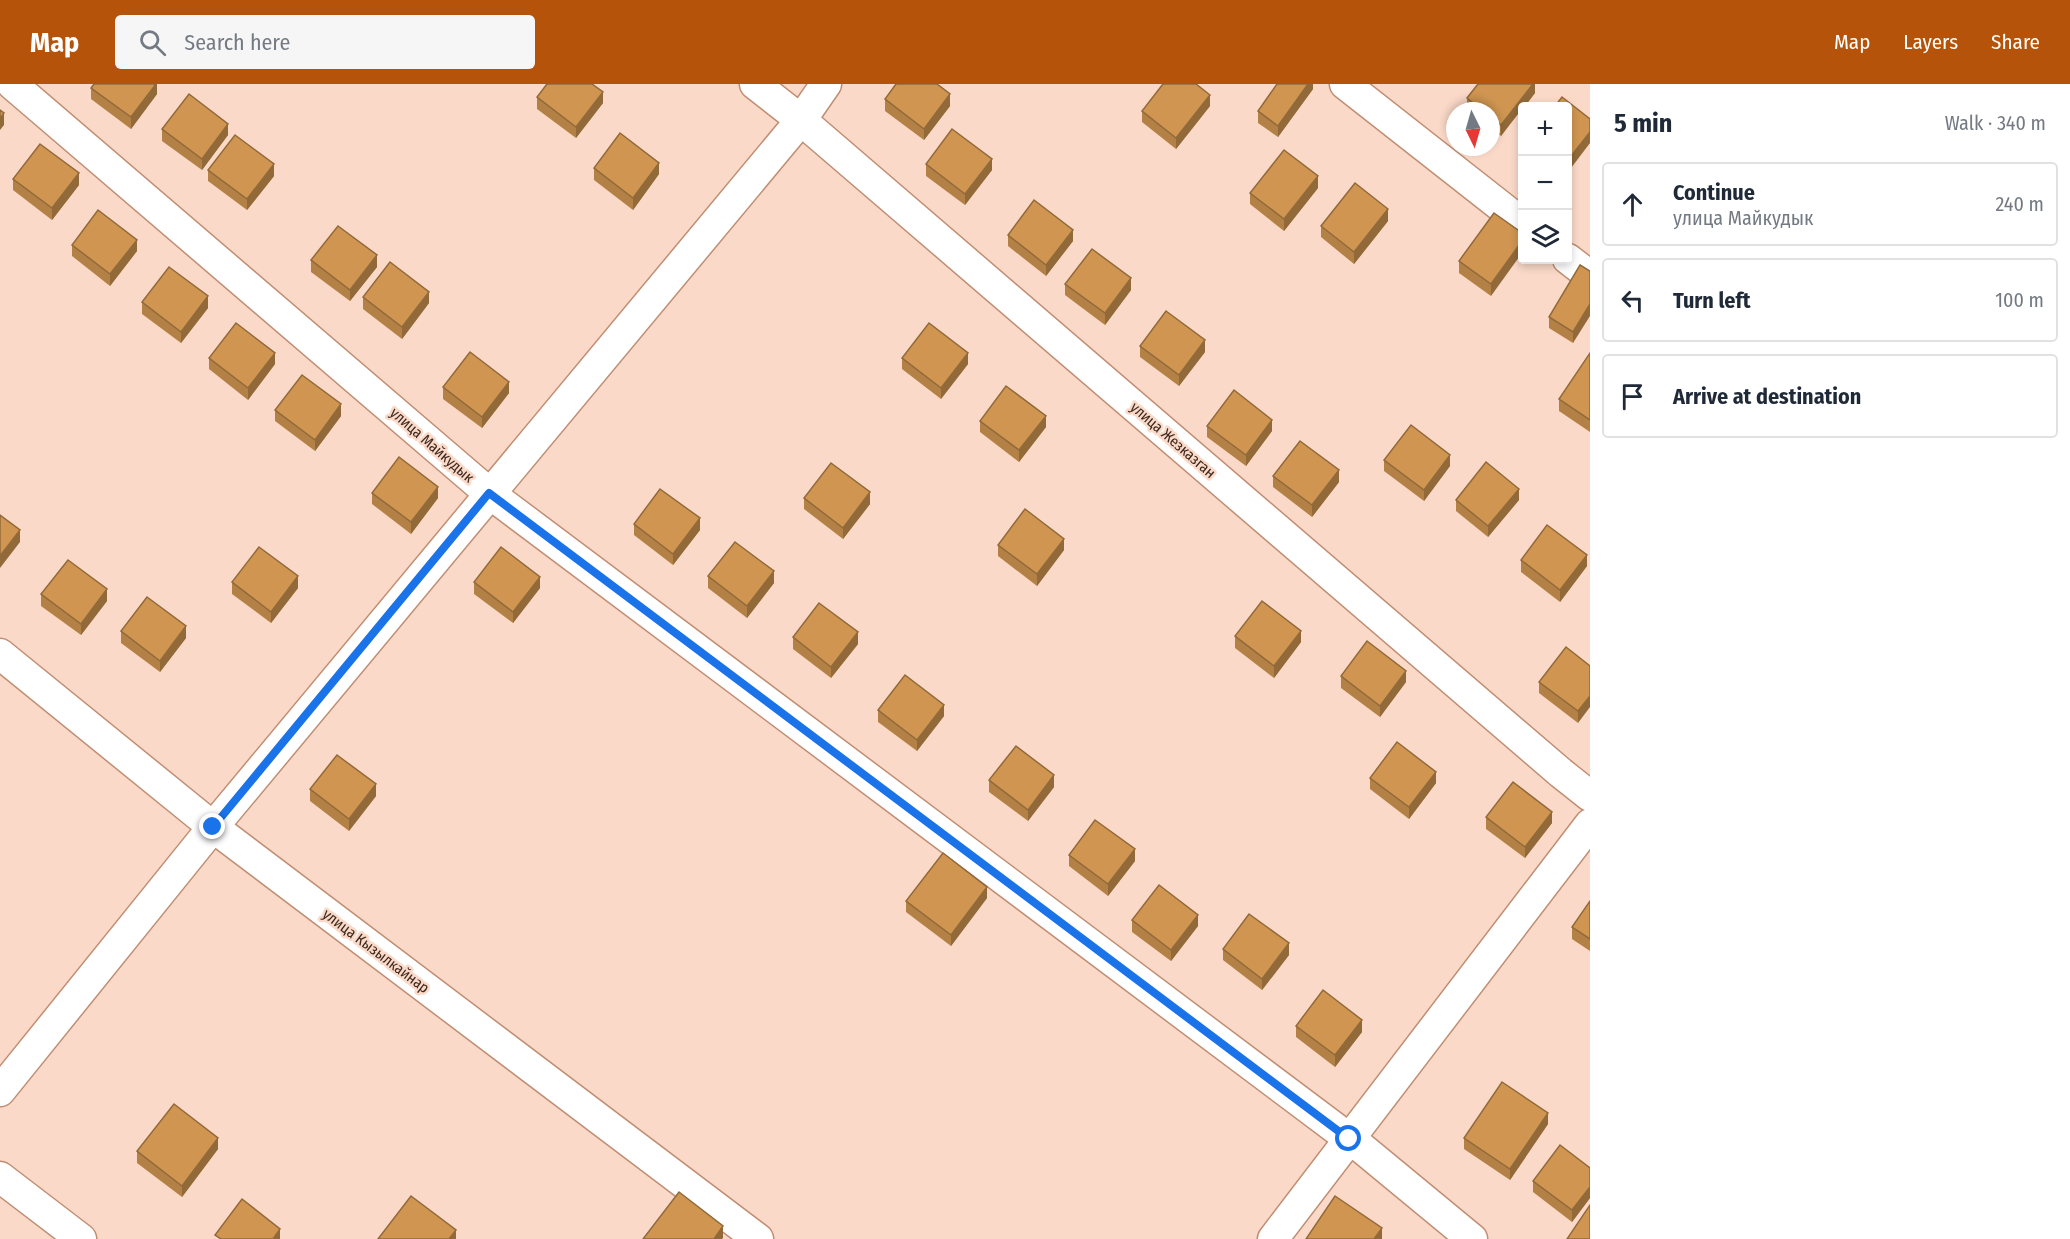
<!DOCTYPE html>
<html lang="en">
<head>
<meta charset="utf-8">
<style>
	:root { --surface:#fff; --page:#f6f6f7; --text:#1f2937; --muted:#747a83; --line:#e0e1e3; --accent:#b45309 }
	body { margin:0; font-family:"Fira Sans Condensed",sans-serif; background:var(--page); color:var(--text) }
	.controls { position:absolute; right:18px; top:18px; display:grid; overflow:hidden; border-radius:6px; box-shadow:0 3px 9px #0003 }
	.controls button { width:54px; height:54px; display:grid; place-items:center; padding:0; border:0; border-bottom:2px solid var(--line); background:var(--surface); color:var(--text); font:30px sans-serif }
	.compass { position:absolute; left:1446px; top:18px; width:54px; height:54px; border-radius:50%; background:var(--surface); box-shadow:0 3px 9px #0003; rotate:175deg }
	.stop { position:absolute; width:18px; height:18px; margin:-14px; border:4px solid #1a73e8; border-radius:50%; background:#fff }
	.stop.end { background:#1a73e8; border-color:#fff; box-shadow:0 2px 6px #0008 }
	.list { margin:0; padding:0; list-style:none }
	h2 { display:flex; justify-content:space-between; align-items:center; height:78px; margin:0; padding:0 24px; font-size:26px }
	h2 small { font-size:20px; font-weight:400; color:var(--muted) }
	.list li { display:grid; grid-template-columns:39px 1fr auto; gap:18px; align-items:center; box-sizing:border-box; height:84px; margin:0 12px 12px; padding:0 12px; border:2px solid var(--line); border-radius:6px }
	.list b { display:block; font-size:22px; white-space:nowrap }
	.list p { margin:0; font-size:20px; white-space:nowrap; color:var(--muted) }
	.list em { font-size:20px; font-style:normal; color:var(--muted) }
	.icon { flex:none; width:33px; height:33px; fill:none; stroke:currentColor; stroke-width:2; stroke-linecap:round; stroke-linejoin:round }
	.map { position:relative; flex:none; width:1590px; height:1155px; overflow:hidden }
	header { display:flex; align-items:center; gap:36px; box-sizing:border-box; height:84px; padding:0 30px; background:var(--accent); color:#fff }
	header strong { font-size:28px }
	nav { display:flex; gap:33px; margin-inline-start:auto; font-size:21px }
	.search { width:420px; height:54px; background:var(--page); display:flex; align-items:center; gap:15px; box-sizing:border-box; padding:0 21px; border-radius:6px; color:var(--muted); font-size:22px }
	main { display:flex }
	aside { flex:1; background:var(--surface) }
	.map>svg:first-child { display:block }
</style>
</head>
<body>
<header>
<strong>Map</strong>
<div class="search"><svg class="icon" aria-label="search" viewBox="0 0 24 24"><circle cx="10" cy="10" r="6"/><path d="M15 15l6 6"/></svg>Search here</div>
<nav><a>Map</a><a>Layers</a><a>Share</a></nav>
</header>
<main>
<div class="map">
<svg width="1590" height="1155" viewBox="0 0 1590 1155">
	<rect width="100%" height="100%" fill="#fad9c8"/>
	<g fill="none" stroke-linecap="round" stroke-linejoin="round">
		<defs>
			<g id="street">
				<polyline points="12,0 489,409 1363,1065 1472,1155"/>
				<polyline points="755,0 801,36 1561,689 1590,712"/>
				<polyline points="1345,0 1522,139"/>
				<polyline points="1568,175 1590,192"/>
				<polyline points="0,570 213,743 758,1155"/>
				<polyline points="0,1007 213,743 801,36 826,0"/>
				<polyline points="0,1093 81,1155"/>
				<polyline points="1273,1155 1590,740"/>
			</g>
		</defs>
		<use href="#street" stroke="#c08e73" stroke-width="33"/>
		<use href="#street" stroke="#fff" stroke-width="30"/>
	</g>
	<g fill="#b38146">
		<polygon points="157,0 157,10 131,45 91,15 91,4"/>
		<polygon points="1313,0 1313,5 1278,53 1258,39 1258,27"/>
		<polygon points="1535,0 1535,9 1525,22 1522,22 1501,52 1491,44 1491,27 1469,27 1467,26 1467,14"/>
		<polygon points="537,13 603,19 576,54 537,25"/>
		<polygon points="885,15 950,22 924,56 885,27"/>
		<polygon points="1210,22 1176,65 1142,38 1142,27"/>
		<polygon points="162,45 228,51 202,86 162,57"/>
		<polygon points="926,80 992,86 965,121 926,92"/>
		<polygon points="594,84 659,90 633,126 594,96"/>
		<polygon points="208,86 274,92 247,126 208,97"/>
		<polygon points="13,95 79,101 52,136 13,106"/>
		<polygon points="1318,104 1284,147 1250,120 1250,109"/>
		<polygon points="1494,129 1491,212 1459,189 1459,177"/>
		<polygon points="1388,137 1354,180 1321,153 1321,142"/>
		<polygon points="1008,151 1073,157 1046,192 1008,162"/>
		<polygon points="72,161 137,167 110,202 72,172"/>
		<polygon points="311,176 377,183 350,217 311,188"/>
		<polygon points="1590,187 1573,259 1549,244 1549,233"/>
		<polygon points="1065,200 1131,206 1105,241 1065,211"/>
		<polygon points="363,213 429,219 402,255 363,225"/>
		<polygon points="142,218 208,224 181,259 142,230"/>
		<polygon points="1140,262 1205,268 1179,302 1140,273"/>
		<polygon points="1590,269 1590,348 1559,327 1559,315"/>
		<polygon points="209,274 275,280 248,316 209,285"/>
		<polygon points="902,274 968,280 941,315 902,285"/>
		<polygon points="443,303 509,309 482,344 443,315"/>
		<polygon points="275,326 341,332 315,367 275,337"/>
		<polygon points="980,337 1046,343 1019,378 980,348"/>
		<polygon points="1207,342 1272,347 1246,382 1207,353"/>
		<polygon points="1384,376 1450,382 1424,417 1384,387"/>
		<polygon points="1273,392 1339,398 1312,433 1273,403"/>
		<polygon points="372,409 438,414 411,450 372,420"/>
		<polygon points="804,414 870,420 843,455 804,425"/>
		<polygon points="1456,416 1519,416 1488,453 1456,427"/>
		<polygon points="634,440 700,446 673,481 634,451"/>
		<polygon points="998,461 1064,466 1037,502 998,472"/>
		<polygon points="1521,476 1587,482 1560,518 1521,488"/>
		<polygon points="708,492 774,499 747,534 708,504"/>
		<polygon points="232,498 298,504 271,539 232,510"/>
		<polygon points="474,498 540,504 513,539 474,510"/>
		<polygon points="41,510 107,517 81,551 41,522"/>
		<polygon points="121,547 186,554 160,588 121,559"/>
		<polygon points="1235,552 1301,558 1274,594 1235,564"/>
		<polygon points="793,553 858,560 831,594 793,565"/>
		<polygon points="1590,582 1578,639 1539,609 1539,598"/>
		<polygon points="1341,592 1406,598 1380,633 1341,604"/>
		<polygon points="878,626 944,632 917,667 878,638"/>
		<polygon points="1370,694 1436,699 1409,735 1370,705"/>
		<polygon points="989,696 1054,703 1028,737 989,708"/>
		<polygon points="310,705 376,712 349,747 310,717"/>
		<polygon points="1486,733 1552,739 1525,774 1486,745"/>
		<polygon points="1069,771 1135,777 1108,812 1069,782"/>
		<polygon points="987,814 951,862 906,828 906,817"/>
		<polygon points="1590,817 1590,867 1572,855 1572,843"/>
		<polygon points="1132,836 1198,842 1171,877 1132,848"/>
		<polygon points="1223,865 1289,871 1262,906 1223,876"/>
		<polygon points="1296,942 1362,948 1335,983 1296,953"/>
		<polygon points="1548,1040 1510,1096 1464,1065 1464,1054"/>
		<polygon points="218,1065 182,1113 137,1079 137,1067"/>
		<polygon points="1590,1084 1590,1114 1572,1138 1533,1108 1533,1097"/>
	</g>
	<g fill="#926939">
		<polygon points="156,0 157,0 157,10 131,45 131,33"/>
		<polygon points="1308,0 1313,0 1313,5 1278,53 1278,42"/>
		<polygon points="1533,0 1535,0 1535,9 1525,22 1522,22 1522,25 1501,52 1501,41"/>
		<polygon points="603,8 603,19 576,54 576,43"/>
		<polygon points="950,10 950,22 924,56 924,45"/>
		<polygon points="1210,11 1210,22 1176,65 1176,54"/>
		<polygon points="4,29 4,41 0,46 0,35"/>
		<polygon points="228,40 228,51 202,86 202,75"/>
		<polygon points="1590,48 1590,59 1568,88 1568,76"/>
		<polygon points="992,75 992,86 965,121 965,110"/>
		<polygon points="659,79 659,90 633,126 633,114"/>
		<polygon points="274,80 274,92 247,126 247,115"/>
		<polygon points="79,89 79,101 52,136 52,124"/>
		<polygon points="1318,92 1318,104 1284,147 1284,135"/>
		<polygon points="1388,125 1388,137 1354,180 1354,168"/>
		<polygon points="1073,146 1073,157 1046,192 1046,181"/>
		<polygon points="137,156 137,167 110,202 110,190"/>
		<polygon points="1522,157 1522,169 1491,212 1491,200"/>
		<polygon points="377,171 377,183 350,217 350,206"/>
		<polygon points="1131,194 1131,206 1105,241 1105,229"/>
		<polygon points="429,208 429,219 402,255 402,243"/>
		<polygon points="208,212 208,224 181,259 181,248"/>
		<polygon points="1590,220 1590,232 1573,259 1573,248"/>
		<polygon points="1205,256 1205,268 1179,302 1179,291"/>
		<polygon points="275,269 275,280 248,316 248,304"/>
		<polygon points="968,269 968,280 941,315 941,304"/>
		<polygon points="509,298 509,309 482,344 482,333"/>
		<polygon points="341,320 341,332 315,367 315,356"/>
		<polygon points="1046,332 1046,343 1019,378 1019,366"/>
		<polygon points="1272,336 1272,347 1246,382 1246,371"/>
		<polygon points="1450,371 1450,382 1424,417 1424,406"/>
		<polygon points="1339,386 1339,398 1312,433 1312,421"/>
		<polygon points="438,403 438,414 411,450 411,438"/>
		<polygon points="1519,405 1519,416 1488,453 1488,442"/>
		<polygon points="870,408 870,420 843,455 843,444"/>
		<polygon points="700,434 700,446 673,481 673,470"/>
		<polygon points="20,446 20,458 0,484 0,472"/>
		<polygon points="1064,455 1064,466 1037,502 1037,490"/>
		<polygon points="1587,471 1587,482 1560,518 1560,506"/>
		<polygon points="774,487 774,499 747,534 747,522"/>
		<polygon points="298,492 298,504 271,539 271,528"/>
		<polygon points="540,493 540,504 513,539 513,528"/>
		<polygon points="107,505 107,517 81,551 81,540"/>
		<polygon points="186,542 186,554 160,588 160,577"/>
		<polygon points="1301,547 1301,558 1274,594 1274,582"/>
		<polygon points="858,548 858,560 831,594 831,583"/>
		<polygon points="1406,587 1406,598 1380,633 1380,622"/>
		<polygon points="1590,612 1590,623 1578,639 1578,627"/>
		<polygon points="944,621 944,632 917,667 917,656"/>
		<polygon points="1436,688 1436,699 1409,735 1409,723"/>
		<polygon points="1054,691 1054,703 1028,737 1028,726"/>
		<polygon points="376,700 376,712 349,747 349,735"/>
		<polygon points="1552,728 1552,739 1525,774 1525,763"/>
		<polygon points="1135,765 1135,777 1108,812 1108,800"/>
		<polygon points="987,803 987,814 951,862 951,851"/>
		<polygon points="1198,831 1198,842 1171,877 1171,866"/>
		<polygon points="1289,859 1289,871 1262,906 1262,895"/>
		<polygon points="1362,936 1362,948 1335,983 1335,971"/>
		<polygon points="1548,1029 1548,1040 1510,1096 1510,1085"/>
		<polygon points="218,1054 218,1065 182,1113 182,1102"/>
		<polygon points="1590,1103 1590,1114 1572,1138 1572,1126"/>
		<polygon points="723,1142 723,1154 722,1155 714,1155"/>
		<polygon points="1382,1144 1382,1155 1374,1155"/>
		<polygon points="280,1145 280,1155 273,1155"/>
		<polygon points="456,1146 456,1155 449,1155"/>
	</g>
	<g fill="#d09651" stroke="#926939" stroke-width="1.5">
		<polygon points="94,0 156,0 131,33 91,4"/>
		<polygon points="547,0 592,0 603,8 576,43 537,13"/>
		<polygon points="896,0 937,0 950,10 924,45 885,15"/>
		<polygon points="1163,0 1196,0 1210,11 1176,54 1142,27"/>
		<polygon points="1277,0 1308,0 1278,42 1258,27"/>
		<polygon points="1478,0 1533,0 1501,41 1491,33 1491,27 1483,27 1467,14"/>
		<polygon points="189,10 228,40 202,75 162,45"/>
		<polygon points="1562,13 1590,35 1590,48 1568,76 1568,22 1555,22"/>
		<polygon points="0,26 4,29 0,35"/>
		<polygon points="952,45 992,75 965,110 926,80"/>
		<polygon points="620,49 659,79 633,114 594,84"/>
		<polygon points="235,51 274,80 247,115 208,86"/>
		<polygon points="40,60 79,89 52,124 13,95"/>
		<polygon points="1284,66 1318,92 1284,135 1250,109"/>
		<polygon points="1355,99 1388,125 1354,168 1321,142"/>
		<polygon points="1034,116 1073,146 1046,181 1008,151"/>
		<polygon points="98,126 137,156 110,190 72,161"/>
		<polygon points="1494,129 1522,149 1522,157 1491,200 1459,177"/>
		<polygon points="338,142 377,171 350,206 311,176"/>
		<polygon points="1092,165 1131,194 1105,229 1065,200"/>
		<polygon points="390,178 429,208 402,243 363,213"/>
		<polygon points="1580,181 1590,187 1590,220 1573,248 1549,233"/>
		<polygon points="169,183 208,212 181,248 142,218"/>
		<polygon points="1166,227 1205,256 1179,291 1140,262"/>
		<polygon points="236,239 275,269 248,304 209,274"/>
		<polygon points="929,239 968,269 941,304 902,274"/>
		<polygon points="470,268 509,298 482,333 443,303"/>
		<polygon points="1590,269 1590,336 1559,315"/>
		<polygon points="302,291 341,320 315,356 275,326"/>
		<polygon points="1006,302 1046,332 1019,366 980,337"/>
		<polygon points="1234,306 1272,336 1246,371 1207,342"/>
		<polygon points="1411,341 1450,371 1424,406 1384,376"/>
		<polygon points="1300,357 1339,386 1312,421 1273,392"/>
		<polygon points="399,373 438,403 411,438 372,409"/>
		<polygon points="1486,378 1519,405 1488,442 1456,416"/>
		<polygon points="831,379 870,408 843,444 804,414"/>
		<polygon points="660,405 700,434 673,470 634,440"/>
		<polygon points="1025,425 1064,455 1037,490 998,461"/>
		<polygon points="0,431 20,446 0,472"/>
		<polygon points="1547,441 1587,471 1560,506 1521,476"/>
		<polygon points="735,458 774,487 747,522 708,492"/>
		<polygon points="259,463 298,492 271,528 232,498"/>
		<polygon points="501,463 540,493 513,528 474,498"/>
		<polygon points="68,476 107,505 81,540 41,510"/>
		<polygon points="147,513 186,542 160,577 121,547"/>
		<polygon points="1262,517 1301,547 1274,582 1235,552"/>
		<polygon points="819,519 858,548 831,583 793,553"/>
		<polygon points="1367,557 1406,587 1380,622 1341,592"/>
		<polygon points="1566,563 1590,582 1590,612 1578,627 1539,598"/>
		<polygon points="905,591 944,621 917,656 878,626"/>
		<polygon points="1397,658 1436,688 1409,723 1370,694"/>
		<polygon points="1016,662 1054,691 1028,726 989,696"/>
		<polygon points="337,671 376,700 349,735 310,705"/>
		<polygon points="1513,698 1552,728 1525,763 1486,733"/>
		<polygon points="1095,736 1135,765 1108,800 1069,771"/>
		<polygon points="943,769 987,803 951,851 906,817"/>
		<polygon points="1159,801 1198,831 1171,866 1132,836"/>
		<polygon points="1590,817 1590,855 1572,843"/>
		<polygon points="1249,830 1289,859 1262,895 1223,865"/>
		<polygon points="1323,906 1362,936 1335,971 1296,942"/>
		<polygon points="1502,998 1548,1029 1510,1085 1464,1054"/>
		<polygon points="174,1020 218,1054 182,1102 137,1067"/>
		<polygon points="1560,1061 1590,1084 1590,1103 1572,1126 1533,1097"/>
		<polygon points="679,1108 723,1142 714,1155 643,1155"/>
		<polygon points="411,1112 456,1146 449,1155 378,1155"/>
		<polygon points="1335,1112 1382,1144 1374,1155 1306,1155"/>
		<polygon points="242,1115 280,1145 273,1155 221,1155 215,1151"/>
		<polygon points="1590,1121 1590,1155 1567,1155"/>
	</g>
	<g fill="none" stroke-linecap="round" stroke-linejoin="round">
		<polyline stroke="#1a73e8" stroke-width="8" points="213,743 489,409 1349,1055"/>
	</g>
	<g text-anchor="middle" stroke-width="5" stroke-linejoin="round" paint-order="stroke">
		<g font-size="15" fill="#3c281d" stroke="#fad9c8">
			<text transform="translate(1173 356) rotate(41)" y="5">улица Жезказган</text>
			<text transform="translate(432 361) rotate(41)" y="5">улица Майкудык</text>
			<text transform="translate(376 867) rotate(37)" y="5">улица Кызылкайнар</text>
		</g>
	</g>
</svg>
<div class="controls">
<button>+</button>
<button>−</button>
<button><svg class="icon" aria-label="layers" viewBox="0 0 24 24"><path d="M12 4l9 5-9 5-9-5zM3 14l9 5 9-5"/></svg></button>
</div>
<svg class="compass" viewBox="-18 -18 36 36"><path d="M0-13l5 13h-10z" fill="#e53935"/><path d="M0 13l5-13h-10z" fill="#747a83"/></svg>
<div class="stop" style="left:1349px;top:1055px"></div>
<div class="stop end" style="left:213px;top:743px"></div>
</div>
<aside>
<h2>5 min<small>Walk · 340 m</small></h2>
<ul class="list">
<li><svg class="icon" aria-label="ahead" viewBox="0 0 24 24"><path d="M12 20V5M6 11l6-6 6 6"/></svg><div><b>Continue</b><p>улица Майкудык</p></div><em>240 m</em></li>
<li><svg class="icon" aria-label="left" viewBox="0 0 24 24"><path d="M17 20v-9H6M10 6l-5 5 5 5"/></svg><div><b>Turn left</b></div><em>100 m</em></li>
<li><svg class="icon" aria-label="arrive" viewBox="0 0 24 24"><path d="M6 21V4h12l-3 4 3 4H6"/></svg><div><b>Arrive at destination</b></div></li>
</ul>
</aside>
</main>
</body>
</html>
